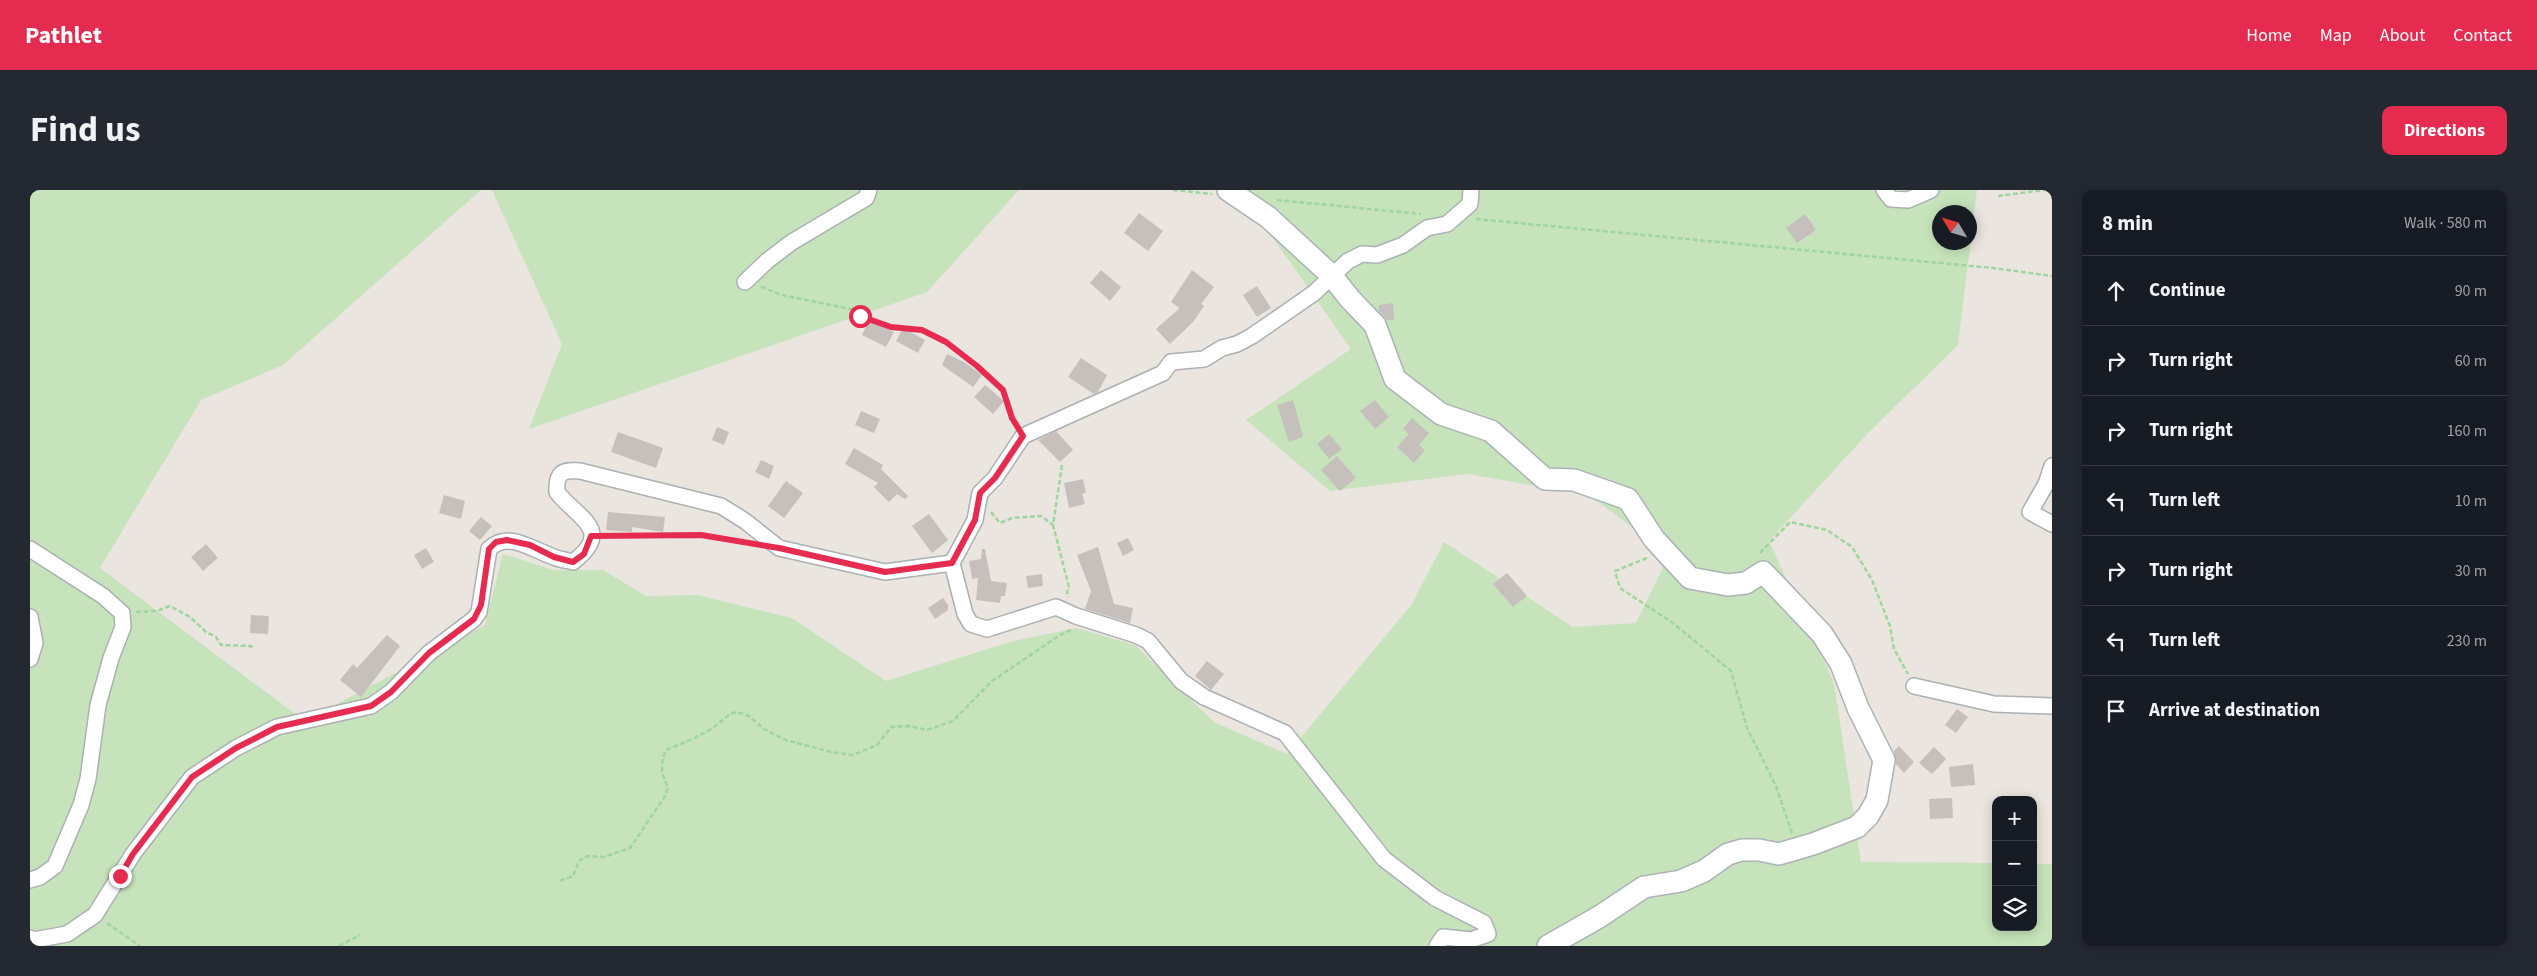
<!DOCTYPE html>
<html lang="en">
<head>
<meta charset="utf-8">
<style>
	:root { --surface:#171b24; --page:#242831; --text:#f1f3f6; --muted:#9ea1a6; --line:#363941; --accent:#e62b51 }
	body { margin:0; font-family:"Source Sans 3",sans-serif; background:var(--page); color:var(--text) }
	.controls { position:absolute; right:15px; bottom:15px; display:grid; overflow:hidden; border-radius:10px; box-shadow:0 2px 12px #0003 }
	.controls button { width:45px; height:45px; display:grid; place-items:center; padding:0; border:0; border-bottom:1px solid var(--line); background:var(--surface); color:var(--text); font:25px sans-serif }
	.compass { position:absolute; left:1902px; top:15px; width:45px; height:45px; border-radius:50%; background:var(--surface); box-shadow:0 2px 12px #0003; rotate:308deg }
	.stop { position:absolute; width:15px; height:15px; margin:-11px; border:4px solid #e62b51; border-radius:50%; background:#fff }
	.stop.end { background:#e62b51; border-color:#fff; box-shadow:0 1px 5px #0008 }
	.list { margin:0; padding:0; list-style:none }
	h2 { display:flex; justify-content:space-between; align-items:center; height:65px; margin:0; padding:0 20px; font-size:21px }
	h2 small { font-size:16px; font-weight:400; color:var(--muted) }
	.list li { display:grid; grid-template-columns:32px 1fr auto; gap:15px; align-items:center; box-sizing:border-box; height:70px; padding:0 20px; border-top:1px solid var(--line) }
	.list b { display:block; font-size:19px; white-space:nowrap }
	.list em { font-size:16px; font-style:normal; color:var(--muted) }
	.icon { flex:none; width:28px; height:28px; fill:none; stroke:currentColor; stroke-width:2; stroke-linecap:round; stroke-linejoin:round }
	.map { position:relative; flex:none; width:2022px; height:756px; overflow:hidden; border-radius:10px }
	header { display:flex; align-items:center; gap:30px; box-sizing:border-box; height:70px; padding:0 25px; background:var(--accent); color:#fff }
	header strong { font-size:24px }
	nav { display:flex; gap:28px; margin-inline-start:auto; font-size:18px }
	.intro { display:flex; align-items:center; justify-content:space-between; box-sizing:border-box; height:120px; padding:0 30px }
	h1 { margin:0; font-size:35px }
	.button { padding:12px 22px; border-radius:10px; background:var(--accent); color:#fff; font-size:18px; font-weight:700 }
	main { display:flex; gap:30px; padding:0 30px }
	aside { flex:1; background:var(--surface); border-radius:10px; box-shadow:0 2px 12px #0003 }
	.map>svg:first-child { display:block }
</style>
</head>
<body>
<header>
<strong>Pathlet</strong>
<nav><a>Home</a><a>Map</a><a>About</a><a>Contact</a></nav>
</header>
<div class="intro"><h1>Find us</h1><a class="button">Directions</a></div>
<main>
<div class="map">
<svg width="2022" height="756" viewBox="0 0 2022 756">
	<rect width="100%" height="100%" fill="#ebe5df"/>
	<g fill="#c6e3bb" fill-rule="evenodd">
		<path d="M0 0H451L253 175 171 210 70 378 275 531 455 435 473 364 523 380H573L616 406 668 405 762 428 856 491 983 451 1046 438 1105 455 1184 532 1257 564 1382 414 1414 352 1543 437 1606 433 1639 365 1559 305 1437 284 1300 301 1216 230 1321 159 1243 48 1194 0H1947L1928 155 1839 242 1739 351 1804 493 1831 672 1966 673V737H2003V674H2022V756H0ZM1910 22H1940V52H1910Z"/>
		<polygon points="462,0 989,0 897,102 499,239 532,154"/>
	</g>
	<g fill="#c6c0bd">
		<polygon points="1109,23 1133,41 1118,61 1094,43"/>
		<polygon points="1775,24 1786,40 1767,53 1756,38"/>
		<polygon points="1071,80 1091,97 1080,111 1060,93"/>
		<polygon points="1162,80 1184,97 1171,114 1174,116 1163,132 1140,154 1126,139 1150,118 1141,112"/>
		<polygon points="1227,96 1241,118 1227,127 1213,105"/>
		<polygon points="1363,113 1364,130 1357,130 1349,121 1349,115"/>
		<polygon points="839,130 864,142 856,157 832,145"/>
		<polygon points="873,138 895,150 888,163 866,151"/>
		<polygon points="917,164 934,172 952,185 943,197 912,175"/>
		<polygon points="1051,168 1077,185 1068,202 1064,204 1038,187"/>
		<polygon points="955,195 974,211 963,224 944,207"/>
		<polygon points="1263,210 1273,247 1259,252 1247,215"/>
		<polygon points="1345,210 1359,227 1345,239 1330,221"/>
		<polygon points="831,221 850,229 844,243 825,235"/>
		<polygon points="1382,228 1399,243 1389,255 1395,260 1384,273 1367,257 1379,244 1373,239"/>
		<polygon points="687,237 699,242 694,255 682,250"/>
		<polygon points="1026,241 1043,260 1030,272 1008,250"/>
		<polygon points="588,242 633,258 626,278 581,262"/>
		<polygon points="1299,244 1312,259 1299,269 1287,254"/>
		<polygon points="824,258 853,275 851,279 878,306 875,309 867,304 859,312 844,297 848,293 815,274"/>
		<polygon points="1307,266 1326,288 1310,301 1291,280"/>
		<polygon points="731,270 744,276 739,289 725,282"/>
		<polygon points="1053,289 1056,303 1052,304 1055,314 1039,318 1034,293"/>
		<polygon points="756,291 773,303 754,328 738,316"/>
		<polygon points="414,305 435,311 431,329 409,323"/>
		<polygon points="578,322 635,327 633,342 602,337 602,342 576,340"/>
		<polygon points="899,324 918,350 902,363 882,336"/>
		<polygon points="451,327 462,336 450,350 439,341"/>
		<polygon points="1098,348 1104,360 1093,366 1087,353"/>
		<polygon points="176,354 188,368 173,381 161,367"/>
		<polygon points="1068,357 1084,414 1103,418 1100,433 1055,419 1061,401 1047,365"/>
		<polygon points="396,358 404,372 392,379 384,365"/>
		<polygon points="952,359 955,359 961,391 977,393 975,406 971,406 970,413 946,410 948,388 942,389 939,371 951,369"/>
		<polygon points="1477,383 1497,406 1483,417 1463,394"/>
		<polygon points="1012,384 1013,396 998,398 996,386"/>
		<polygon points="913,408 918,415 918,420 905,429 898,418"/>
		<polygon points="221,425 239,426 238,444 220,443"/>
		<polygon points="357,445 370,456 331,507 310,490 323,474 327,478"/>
		<polygon points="1177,471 1194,484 1181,500 1165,486"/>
		<polygon points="1927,519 1938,527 1926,543 1915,535"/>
		<polygon points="1869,556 1884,572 1874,583 1866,574 1864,561"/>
		<polygon points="1904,557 1916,569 1902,584 1889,573"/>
		<polygon points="1943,574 1945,595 1921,597 1919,577"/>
		<polygon points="1922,608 1923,628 1900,629 1899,609"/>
	</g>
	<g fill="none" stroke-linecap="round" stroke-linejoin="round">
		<defs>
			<g id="street">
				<polyline points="1854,0 1861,9 1878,10 1901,0"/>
				<polyline points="715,92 737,71 762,52 836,8 839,0"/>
				<polyline points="2022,276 2016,294 2000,322 2022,334"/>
				<polyline points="0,359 73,406 92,423 93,437 81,468 68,515 58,589 51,615 25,676 10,687 0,690"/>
				<polyline points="922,373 945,330 950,303 965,288 993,246 1133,183 1141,172 1174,169 1192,158 1207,154 1222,146 1284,103 1318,71 1332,64 1347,65 1373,55 1397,38 1417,34 1440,14 1441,0"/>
				<polyline points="0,427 5,453 0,469"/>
				<polyline points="1884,496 1964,514 2022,516"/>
				<path d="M0 748 4 750 37 744 65 725 103 664 162 587 206 558 247 537 341 516 361 502 399 463 444 429 449 422 459 359C479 340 502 360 524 367 530 370 537 370 543 372 586 339 545 327 527 302 526 282 532 280 550 281L691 316 715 331 749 358 855 382 922 373 935 424 941 434 957 439 1026 417 1046 426 1106 445 1118 451 1151 491 1174 507 1255 543 1354 669 1405 708 1454 733 1458 744 1441 750 1413 747 1407 756"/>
			</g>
			<polyline id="secondary" points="1198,0 1238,27 1301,85 1320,109 1345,135 1365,189 1411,224 1461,241 1515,289 1544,290 1598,309 1624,349 1660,388 1698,395 1716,393 1733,382 1792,444 1811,474 1828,518 1854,570 1847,610 1838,626 1827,637 1783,654 1749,664 1729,660 1712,660 1698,664 1674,681 1651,691 1614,697 1569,727 1518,756"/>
		</defs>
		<use href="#street" stroke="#abb0b2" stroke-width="18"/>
		<use href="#secondary" stroke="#acb2b5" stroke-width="24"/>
		<g stroke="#a0d59f" stroke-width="2.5" stroke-dasharray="5 2.5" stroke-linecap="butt">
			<polyline points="1143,0 1182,4"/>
			<polyline points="1968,6 2014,0"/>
			<polyline points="1247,10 1391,24"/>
			<polyline points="1446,29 1963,78 2022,86"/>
			<polyline points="731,97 752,105 821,119 830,126 861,137 892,140 903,144 947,176 973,200 986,235"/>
			<polyline points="1032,275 1023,335 1039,397 1037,402 1039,407"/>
			<polyline points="961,322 970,333 982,328 1011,326 1023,335"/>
			<polyline points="575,346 671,345 717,353"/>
			<polyline points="1730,363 1760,332 1797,340 1822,357 1842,390 1860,436 1864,459 1878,484"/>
			<polyline points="1617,368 1585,381 1590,398 1643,433 1701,481 1717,538 1746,596 1762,643"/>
			<polyline points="106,422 127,421 140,416 160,427 176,442 186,447 191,455 220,456 225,458"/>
			<path d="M530 691 543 686 549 671 557 666 574 667 600 658 635 606 638 597C631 585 630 573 636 560L665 548 683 538 700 524 707 522 719 526 734 539 756 550 801 562 823 565 847 555 861 537 879 536 897 540 923 531 962 491 1030 445 1041 440"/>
			<polyline points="77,733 110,756"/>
			<polyline points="309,756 330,745"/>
		</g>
		<use href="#street" stroke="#fff" stroke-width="15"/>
		<use href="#secondary" stroke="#fff" stroke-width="21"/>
	</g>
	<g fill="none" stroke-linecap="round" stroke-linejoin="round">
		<polyline stroke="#e62b51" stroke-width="6" points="90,686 103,664 162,587 206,558 247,537 341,516 361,502 399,463 444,429 451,415 459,359 466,352 477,350 500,355 524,367 543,372 554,364 561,346 671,345 749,358 855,382 922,373 945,330 950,303 965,288 993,246 982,228 973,200 947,176 916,152 892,140 861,137 830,126"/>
	</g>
</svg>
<div class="controls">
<button>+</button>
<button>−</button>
<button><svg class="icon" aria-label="layers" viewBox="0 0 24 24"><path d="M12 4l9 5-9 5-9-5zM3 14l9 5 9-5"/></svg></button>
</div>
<svg class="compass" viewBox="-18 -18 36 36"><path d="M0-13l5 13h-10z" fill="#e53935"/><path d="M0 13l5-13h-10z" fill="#9ea1a6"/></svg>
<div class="stop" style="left:830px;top:126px"></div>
<div class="stop end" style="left:90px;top:686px"></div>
</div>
<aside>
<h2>8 min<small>Walk · 580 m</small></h2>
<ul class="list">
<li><svg class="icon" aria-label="ahead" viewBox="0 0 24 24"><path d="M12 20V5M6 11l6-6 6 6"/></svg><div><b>Continue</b></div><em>90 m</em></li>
<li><svg class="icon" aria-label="right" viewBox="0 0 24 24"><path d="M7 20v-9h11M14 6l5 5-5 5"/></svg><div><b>Turn right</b></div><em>60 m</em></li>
<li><svg class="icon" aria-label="right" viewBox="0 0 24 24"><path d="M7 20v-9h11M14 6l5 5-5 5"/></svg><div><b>Turn right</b></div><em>160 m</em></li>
<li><svg class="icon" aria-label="left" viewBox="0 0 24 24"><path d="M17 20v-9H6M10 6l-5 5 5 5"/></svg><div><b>Turn left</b></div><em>10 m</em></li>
<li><svg class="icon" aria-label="right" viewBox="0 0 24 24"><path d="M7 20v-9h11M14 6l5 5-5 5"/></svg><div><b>Turn right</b></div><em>30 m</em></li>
<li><svg class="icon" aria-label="left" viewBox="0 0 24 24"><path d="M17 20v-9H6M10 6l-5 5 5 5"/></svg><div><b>Turn left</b></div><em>230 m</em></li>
<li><svg class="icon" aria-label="arrive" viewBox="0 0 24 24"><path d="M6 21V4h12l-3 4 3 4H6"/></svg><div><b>Arrive at destination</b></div></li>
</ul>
</aside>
</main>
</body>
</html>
